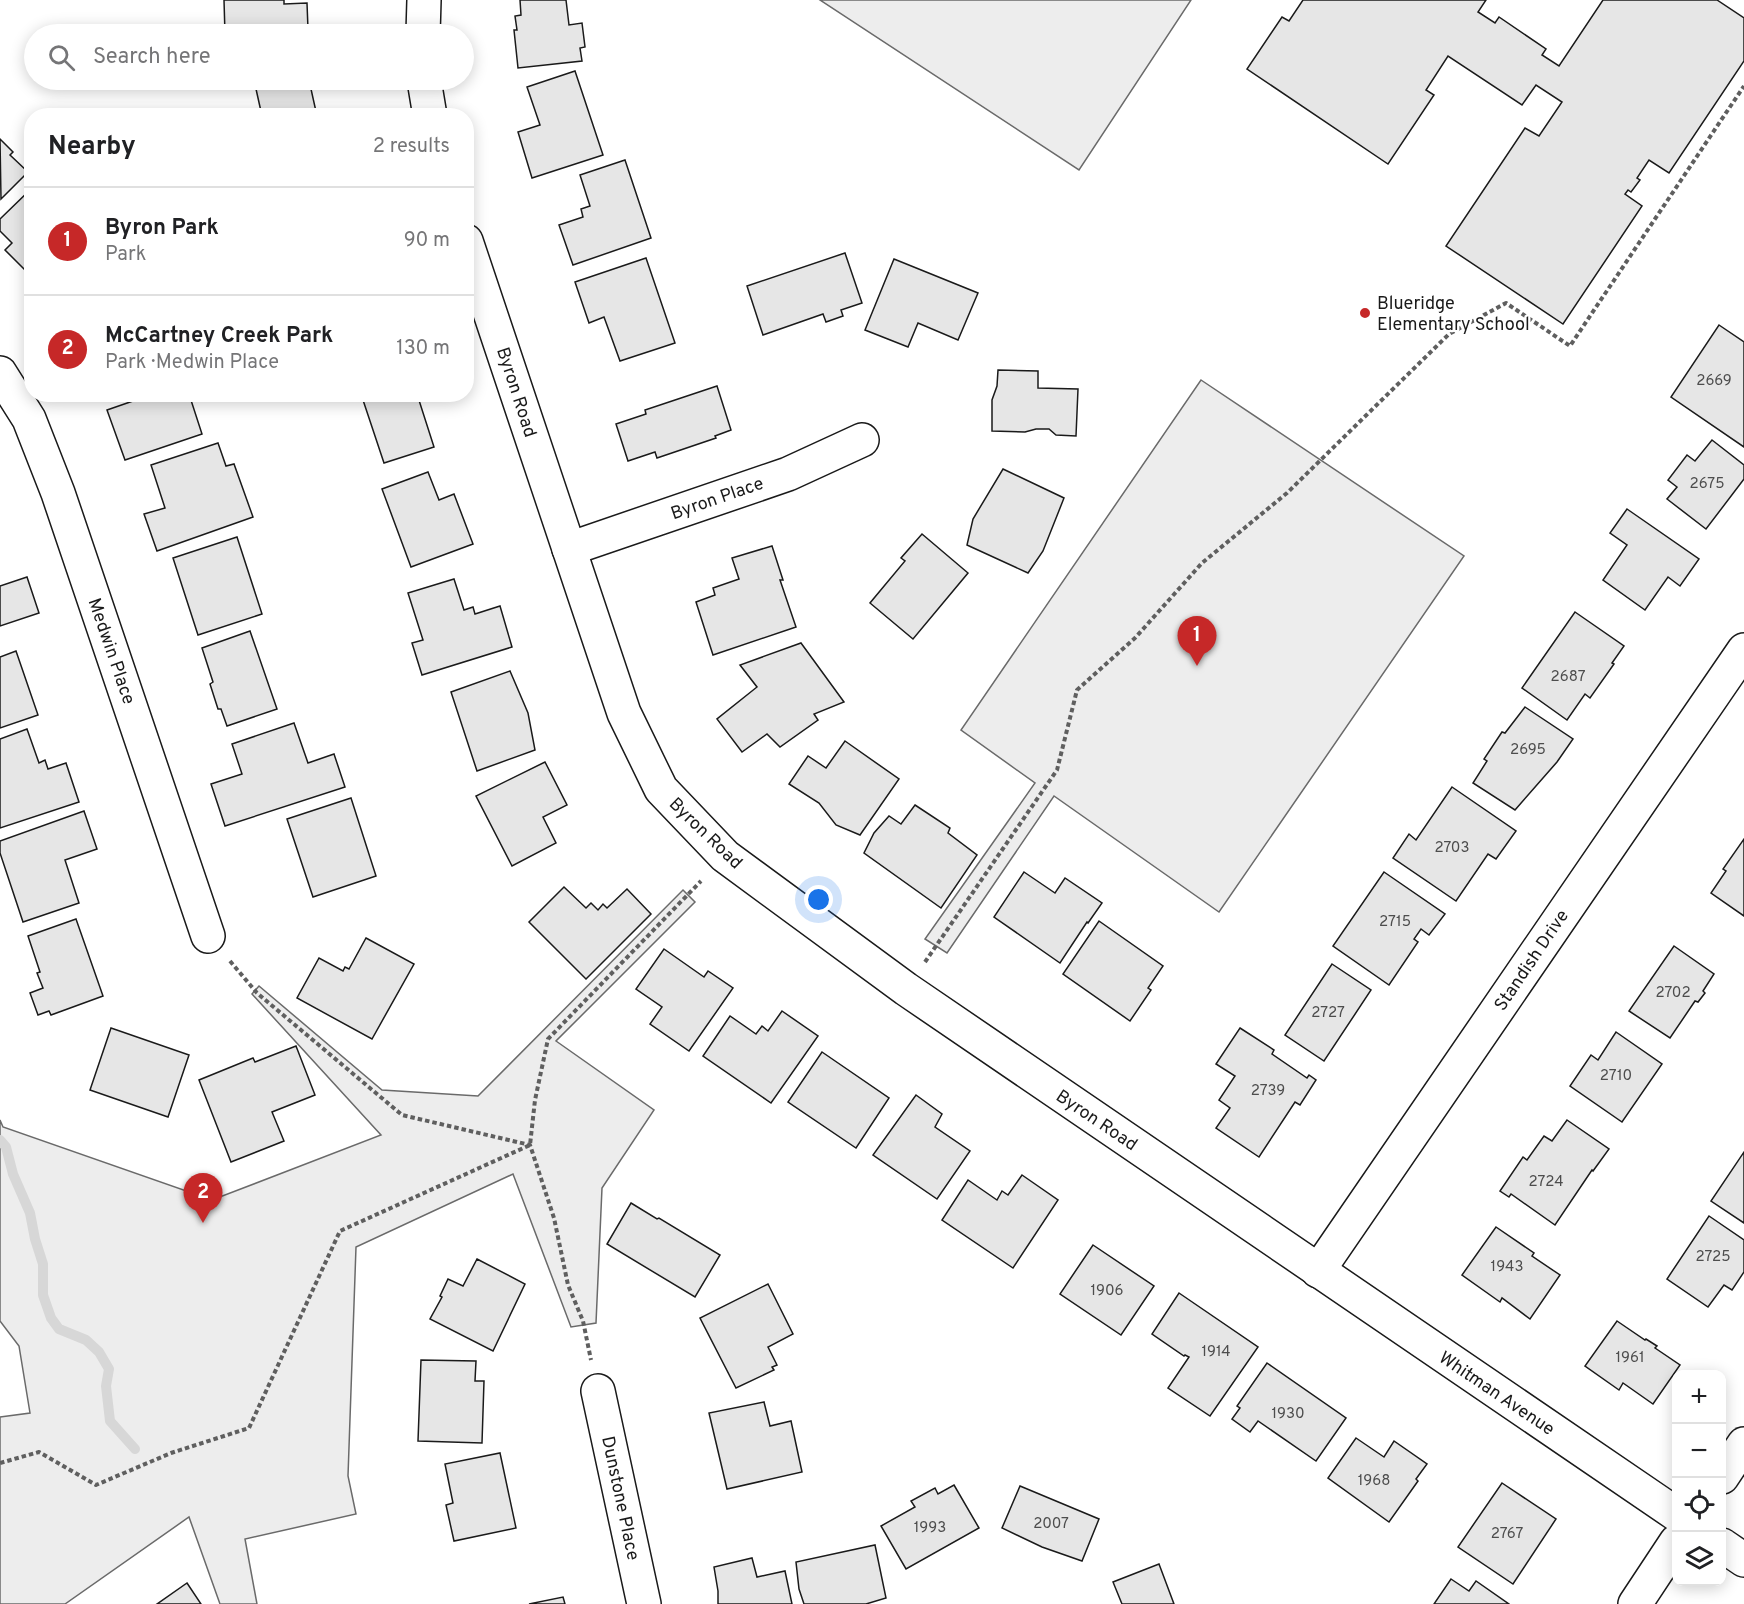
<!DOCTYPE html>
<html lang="en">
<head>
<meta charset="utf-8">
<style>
	:root { --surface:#fff; --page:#f2f2f2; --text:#202124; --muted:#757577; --line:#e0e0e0; --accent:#c62828 }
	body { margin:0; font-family:Overpass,sans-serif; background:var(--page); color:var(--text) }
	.controls { position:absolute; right:18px; bottom:18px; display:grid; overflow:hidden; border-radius:12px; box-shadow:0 3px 15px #0003 }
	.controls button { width:54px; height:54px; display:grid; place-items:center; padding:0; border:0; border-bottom:2px solid var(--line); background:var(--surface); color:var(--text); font:30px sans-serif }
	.you { position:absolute; left:819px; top:900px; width:21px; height:21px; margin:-15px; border:4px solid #fff; border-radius:50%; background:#1a73e8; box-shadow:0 0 0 9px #1a73e833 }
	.badge { display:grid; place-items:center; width:39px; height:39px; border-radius:50%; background:var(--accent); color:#fff; font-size:20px; font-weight:700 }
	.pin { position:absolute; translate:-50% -50px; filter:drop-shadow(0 2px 3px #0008) }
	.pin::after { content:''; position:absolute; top:32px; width:21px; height:18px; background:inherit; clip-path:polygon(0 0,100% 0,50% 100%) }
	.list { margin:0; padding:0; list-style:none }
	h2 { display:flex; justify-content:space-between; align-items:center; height:78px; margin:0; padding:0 24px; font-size:26px }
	h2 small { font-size:20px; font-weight:400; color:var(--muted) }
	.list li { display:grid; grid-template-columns:39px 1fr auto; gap:18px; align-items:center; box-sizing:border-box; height:108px; padding:0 24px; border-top:2px solid var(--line) }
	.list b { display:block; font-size:22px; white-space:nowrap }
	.list p { margin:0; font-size:20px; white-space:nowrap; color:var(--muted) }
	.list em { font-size:20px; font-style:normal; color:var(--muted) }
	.icon { flex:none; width:33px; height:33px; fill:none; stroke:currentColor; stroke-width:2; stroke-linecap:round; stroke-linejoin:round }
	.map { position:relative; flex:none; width:1744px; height:1604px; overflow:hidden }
	.search { position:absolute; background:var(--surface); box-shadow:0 3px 15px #0003; left:24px; top:24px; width:450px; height:66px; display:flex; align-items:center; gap:15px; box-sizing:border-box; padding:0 21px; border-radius:33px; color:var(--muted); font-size:22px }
	.panel { position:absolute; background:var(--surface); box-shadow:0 3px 15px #0003; left:24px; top:108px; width:450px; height:294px; border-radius:24px }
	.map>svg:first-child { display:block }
</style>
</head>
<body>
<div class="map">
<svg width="1744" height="1604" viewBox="0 0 1744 1604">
	<rect width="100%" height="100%" fill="#fff"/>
	<g fill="#ededed" stroke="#6a6a6a" stroke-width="1.5">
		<polygon points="820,0 1191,0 1079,170"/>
		<polygon points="1201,380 1464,556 1219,912 1054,796 947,953 925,939 1035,783 961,730"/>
		<polygon points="683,890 695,902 556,1041 654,1110 602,1188 596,1323 571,1327 513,1174 356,1247 348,1476 356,1514 245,1539 257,1604 220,1604 189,1517 65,1604 0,1604 0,1417 30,1413 19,1346 0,1321 0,1120 3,1127 212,1200 381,1135 252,994 259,986 382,1090 478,1096"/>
	</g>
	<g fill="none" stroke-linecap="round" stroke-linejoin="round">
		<polyline stroke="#d7d7d7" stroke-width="10" points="0,1140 6,1147 13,1174 30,1213 35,1239 43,1264 43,1295 51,1318 59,1329 86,1340 99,1352 109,1369 106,1386 110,1421 135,1449"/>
	</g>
	<g fill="#e6e6e6" stroke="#1a1a1a" stroke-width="1.5">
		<polygon points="224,0 284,0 284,4 307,3 308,29 311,29 311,34 225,34"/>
		<polygon points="520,0 566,0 569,25 582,23 585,47 580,48 582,61 518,68 514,30 517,30 515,16 521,15"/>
		<polygon points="1303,0 1486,0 1478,12 1495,23 1499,17 1546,49 1542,55 1559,66 1603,0 1717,0 1744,18 1744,61 1669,173 1649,160 1637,178 1640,180 1631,192 1628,190 1625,194 1642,206 1563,324 1446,246 1525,128 1539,136 1562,102 1536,85 1522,105 1448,56 1426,90 1434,95 1388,164 1247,69 1282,17 1289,21"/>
		<polygon points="575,71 603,155 532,178 518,132 540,125 527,87"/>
		<polygon points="254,80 309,80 317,116 262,116"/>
		<polygon points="0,139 13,152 10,155 28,172 1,199"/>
		<polygon points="625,160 651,238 573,265 559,225 583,217 581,209 590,206 580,175"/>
		<polygon points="30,190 32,191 32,277 5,250 12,243 0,231 0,219"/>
		<polygon points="845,253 862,303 841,310 843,316 826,322 823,314 763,335 747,286"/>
		<polygon points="646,258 675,343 620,361 604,317 589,323 575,282"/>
		<polygon points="894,259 978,293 958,340 918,323 908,347 865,330"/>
		<polygon points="1719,325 1744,342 1744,447 1671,397"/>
		<polygon points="998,370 1038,371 1038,388 1078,389 1076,436 1056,435 1049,429 1036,429 1025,432 992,431 992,400 997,386"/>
		<polygon points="717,386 731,430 715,436 716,438 657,458 655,452 628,461 616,424 646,414 645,410"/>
		<polygon points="131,394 189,394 202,434 125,460 107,410 133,401"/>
		<polygon points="361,394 417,394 434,447 384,463"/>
		<polygon points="1712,440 1744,465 1744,479 1706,529 1667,499 1677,487 1668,480 1687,455 1695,461"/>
		<polygon points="218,443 226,466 234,464 253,517 157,551 144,514 165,508 151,465"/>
		<polygon points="1003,469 1064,498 1043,551 1028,573 967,545 973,519"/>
		<polygon points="428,472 439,500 454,494 473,544 411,567 382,489"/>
		<polygon points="1627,509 1699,559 1680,586 1668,577 1645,610 1603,580 1627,545 1610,533"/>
		<polygon points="922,534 968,573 913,639 870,603 905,561 901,558"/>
		<polygon points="237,537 262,614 198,635 173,558"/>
		<polygon points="772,546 783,580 780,580 796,627 713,655 696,602 715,595 713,588 739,579 732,558"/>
		<polygon points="27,577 39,613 0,626 0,586"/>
		<polygon points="454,579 464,610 473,607 475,614 500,606 512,647 422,675 412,643 423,640 408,593"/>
		<polygon points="1575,612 1624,646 1612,663 1614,664 1590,698 1585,694 1567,720 1522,688"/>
		<polygon points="250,631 277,709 227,726 221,709 218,709 210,684 213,682 202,648"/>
		<polygon points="801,643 844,702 814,714 818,720 780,747 767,734 742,752 717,719 757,687 740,665"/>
		<polygon points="16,651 38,715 0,728 0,657"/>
		<polygon points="510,671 528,713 535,750 477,771 451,692"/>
		<polygon points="1525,707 1573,739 1557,762 1515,810 1473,783 1487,761 1484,759 1502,732 1505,733"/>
		<polygon points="294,723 308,763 334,754 345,787 225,826 211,784 242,774 232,744"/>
		<polygon points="27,729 39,763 45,760 48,769 66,763 79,802 0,828 0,739"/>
		<polygon points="845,741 899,779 860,835 836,825 819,803 789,784 808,756 826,768"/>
		<polygon points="545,762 567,805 543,817 556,843 512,866 476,796"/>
		<polygon points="1452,787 1516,831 1496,859 1488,854 1456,901 1393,858 1409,834 1416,840"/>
		<polygon points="351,798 376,876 313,897 287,819"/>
		<polygon points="915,805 950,828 948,833 977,855 941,908 864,853 874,833 889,816 901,824"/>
		<polygon points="84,811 97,849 65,860 79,903 23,922 0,853 0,841"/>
		<polygon points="1744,839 1744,916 1711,893 1726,871 1723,869"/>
		<polygon points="1024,872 1055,893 1065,878 1102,903 1088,923 1087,922 1060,963 994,917"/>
		<polygon points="1384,872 1445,914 1429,935 1421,929 1414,939 1418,942 1389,985 1333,946"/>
		<polygon points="564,887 586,908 591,903 598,910 603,904 607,908 627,889 651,914 586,979 529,922"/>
		<polygon points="76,919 103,996 51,1015 49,1011 38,1015 30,993 43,988 37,973 40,972 28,936"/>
		<polygon points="1099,921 1163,966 1148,988 1151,990 1130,1021 1063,974"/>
		<polygon points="366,938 414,964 372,1039 297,998 319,958 343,971 345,967 349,969"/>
		<polygon points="1674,946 1714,974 1703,991 1705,993 1698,1002 1695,1001 1670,1038 1629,1011"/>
		<polygon points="664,949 704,977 708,971 733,988 689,1051 650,1024 662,1007 636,989"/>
		<polygon points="1332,964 1371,990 1324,1061 1285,1035"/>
		<polygon points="782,1011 818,1036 771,1103 703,1056 730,1016 756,1034 762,1026 768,1031"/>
		<polygon points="111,1028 189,1055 168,1117 90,1090"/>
		<polygon points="1240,1028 1274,1050 1272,1054 1307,1078 1309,1075 1316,1080 1300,1105 1295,1102 1259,1157 1216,1128 1230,1108 1219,1100 1235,1076 1216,1064"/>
		<polygon points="1616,1032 1662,1064 1622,1122 1570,1086 1591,1055 1598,1060"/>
		<polygon points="296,1046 315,1095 272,1112 284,1141 231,1162 199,1080 253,1058 255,1062"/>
		<polygon points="822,1052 889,1098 856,1148 788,1102"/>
		<polygon points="916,1095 942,1114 935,1127 970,1151 937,1199 873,1155"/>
		<polygon points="1567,1120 1609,1149 1593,1171 1592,1170 1555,1225 1511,1194 1509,1197 1500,1191 1523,1157 1527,1160 1544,1136 1552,1141"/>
		<polygon points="1744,1152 1744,1223 1711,1201"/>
		<polygon points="1022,1175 1058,1200 1013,1268 942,1220 968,1180 997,1200 1002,1191 1008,1195"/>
		<polygon points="631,1203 657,1219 659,1218 720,1255 695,1297 607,1244"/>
		<polygon points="1709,1216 1744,1240 1744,1272 1732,1290 1724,1285 1708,1307 1667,1279"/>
		<polygon points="1496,1227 1534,1253 1532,1256 1560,1275 1530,1319 1502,1298 1500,1302 1462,1275"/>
		<polygon points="1093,1245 1154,1286 1121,1335 1060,1294"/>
		<polygon points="477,1259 525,1284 493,1351 430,1319 442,1297 440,1296 448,1279 463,1286"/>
		<polygon points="768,1284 793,1334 768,1347 777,1365 772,1367 774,1370 736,1388 700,1318"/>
		<polygon points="1179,1293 1258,1347 1210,1416 1168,1388 1189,1357 1185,1355 1184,1356 1152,1334"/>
		<polygon points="1617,1321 1645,1340 1646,1339 1657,1346 1655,1348 1680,1365 1653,1404 1623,1383 1619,1390 1585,1366"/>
		<polygon points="421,1360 476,1361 475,1381 484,1381 482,1443 418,1441"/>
		<polygon points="1267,1363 1346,1418 1316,1461 1258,1421 1250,1432 1232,1419 1240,1408 1237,1406"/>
		<polygon points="764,1402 770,1426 791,1421 802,1472 727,1489 709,1413"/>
		<polygon points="1356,1438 1384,1457 1394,1441 1427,1464 1416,1479 1418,1481 1389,1522 1328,1478"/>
		<polygon points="500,1453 516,1528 454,1541 446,1505 453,1503 445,1464"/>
		<polygon points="1502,1483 1556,1519 1513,1584 1458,1547"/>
		<polygon points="954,1485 979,1528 906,1569 881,1526 915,1507 911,1501 935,1488 938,1494"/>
		<polygon points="1020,1486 1099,1519 1082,1561 1042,1547 1002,1528"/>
		<polygon points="875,1545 886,1598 866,1604 804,1604 799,1589 796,1562"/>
		<polygon points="752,1558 757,1577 785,1571 792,1604 718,1604 718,1591 714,1567"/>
		<polygon points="1159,1564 1174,1604 1122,1604 1113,1582"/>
		<polygon points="1451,1579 1469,1591 1476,1581 1509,1604 1434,1604"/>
		<polygon points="187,1583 201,1604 157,1604"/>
		<polygon points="563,1597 565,1604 529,1604"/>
	</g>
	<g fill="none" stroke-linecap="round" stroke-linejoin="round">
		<defs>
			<g id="minor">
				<polyline points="423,34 424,0"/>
				<polyline points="424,80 430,116"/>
				<polyline points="466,241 624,713 661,789 725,856 906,989 1676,1514"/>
				<polyline points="0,373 29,419 58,493 208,936"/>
				<polyline points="569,549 788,474 862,440"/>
				<polyline points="1318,1271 1744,650"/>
				<polyline points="598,1391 644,1604"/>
				<polyline points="1722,1477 1744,1444"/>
				<polyline points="1722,1545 1744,1560"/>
				<polyline points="1635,1604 1676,1542"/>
			</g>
		</defs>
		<use href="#minor" stroke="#1a1a1a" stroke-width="36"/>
		<g stroke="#5f5f5f" stroke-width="4" stroke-dasharray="4.5 3" stroke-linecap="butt">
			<polyline points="230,961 257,993 402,1115 530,1145 554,1218 568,1285 583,1321 591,1360"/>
			<polyline points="925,962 1057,770 1077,690 1135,638 1202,563 1287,493 1449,334 1506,303 1570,346 1744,86"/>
			<polyline points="0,1463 39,1452 96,1485 171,1453 249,1428 340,1231 530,1145 535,1100 548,1039 701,881"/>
		</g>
		<use href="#minor" stroke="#fff" stroke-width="33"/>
	</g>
	<circle fill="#c62828" stroke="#fff" stroke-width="2" cx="1365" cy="313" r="6"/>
	<g text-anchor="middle" stroke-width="4.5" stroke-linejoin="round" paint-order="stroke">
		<g font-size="15" fill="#4d4d4d">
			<text x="1714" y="385">2669</text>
			<text x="1707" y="488">2675</text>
			<text x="1568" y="681">2687</text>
			<text x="1528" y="754">2695</text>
			<text x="1452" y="852">2703</text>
			<text x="1395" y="926">2715</text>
			<text x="1673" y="997">2702</text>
			<text x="1328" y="1017">2727</text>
			<text x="1616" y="1080">2710</text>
			<text x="1268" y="1095">2739</text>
			<text x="1546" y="1186">2724</text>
			<text x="1713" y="1261">2725</text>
			<text x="1507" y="1271">1943</text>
			<text x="1107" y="1295">1906</text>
			<text x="1216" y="1356">1914</text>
			<text x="1630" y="1362">1961</text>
			<text x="1288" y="1418">1930</text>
			<text x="1374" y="1485">1968</text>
			<text x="1051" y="1528">2007</text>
			<text x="930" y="1532">1993</text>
			<text x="1507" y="1538">2767</text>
		</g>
		<g font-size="18" fill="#1a1a1a" stroke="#fff" text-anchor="start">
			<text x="1377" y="309">Blueridge<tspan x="1377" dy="21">Elementary School</tspan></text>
		</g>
		<g font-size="18" fill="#1a1a1a" stroke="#fff">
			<text transform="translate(517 392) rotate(72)" y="6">Byron Road</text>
			<text transform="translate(717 498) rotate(-19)" y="6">Byron Place</text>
			<text transform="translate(112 651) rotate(71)" y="6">Medwin Place</text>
			<text transform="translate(706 833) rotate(44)" y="6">Byron Road</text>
			<text transform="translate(1531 960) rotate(-56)" y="6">Standish Drive</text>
			<text transform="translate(1097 1120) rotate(34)" y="6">Byron Road</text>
			<text transform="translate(1497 1393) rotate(34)" y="6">Whitman Avenue</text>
			<text transform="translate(621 1498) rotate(78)" y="6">Dunstone Place</text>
		</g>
	</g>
</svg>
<div class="controls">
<button>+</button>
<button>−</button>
<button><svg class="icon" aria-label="locate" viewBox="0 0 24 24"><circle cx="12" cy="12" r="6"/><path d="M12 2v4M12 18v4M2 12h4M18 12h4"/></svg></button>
<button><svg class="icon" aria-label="layers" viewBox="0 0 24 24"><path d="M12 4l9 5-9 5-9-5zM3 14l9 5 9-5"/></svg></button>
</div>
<div class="you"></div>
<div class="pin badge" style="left:1197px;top:666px">1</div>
<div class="pin badge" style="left:203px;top:1223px">2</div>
<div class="search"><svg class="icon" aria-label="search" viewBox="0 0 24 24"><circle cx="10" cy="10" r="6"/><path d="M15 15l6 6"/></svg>Search here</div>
<section class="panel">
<h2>Nearby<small>2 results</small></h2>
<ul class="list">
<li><span class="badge">1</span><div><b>Byron Park</b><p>Park</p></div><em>90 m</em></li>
<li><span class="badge">2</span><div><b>McCartney Creek Park</b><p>Park · Medwin Place</p></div><em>130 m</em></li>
</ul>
</section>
</div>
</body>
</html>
